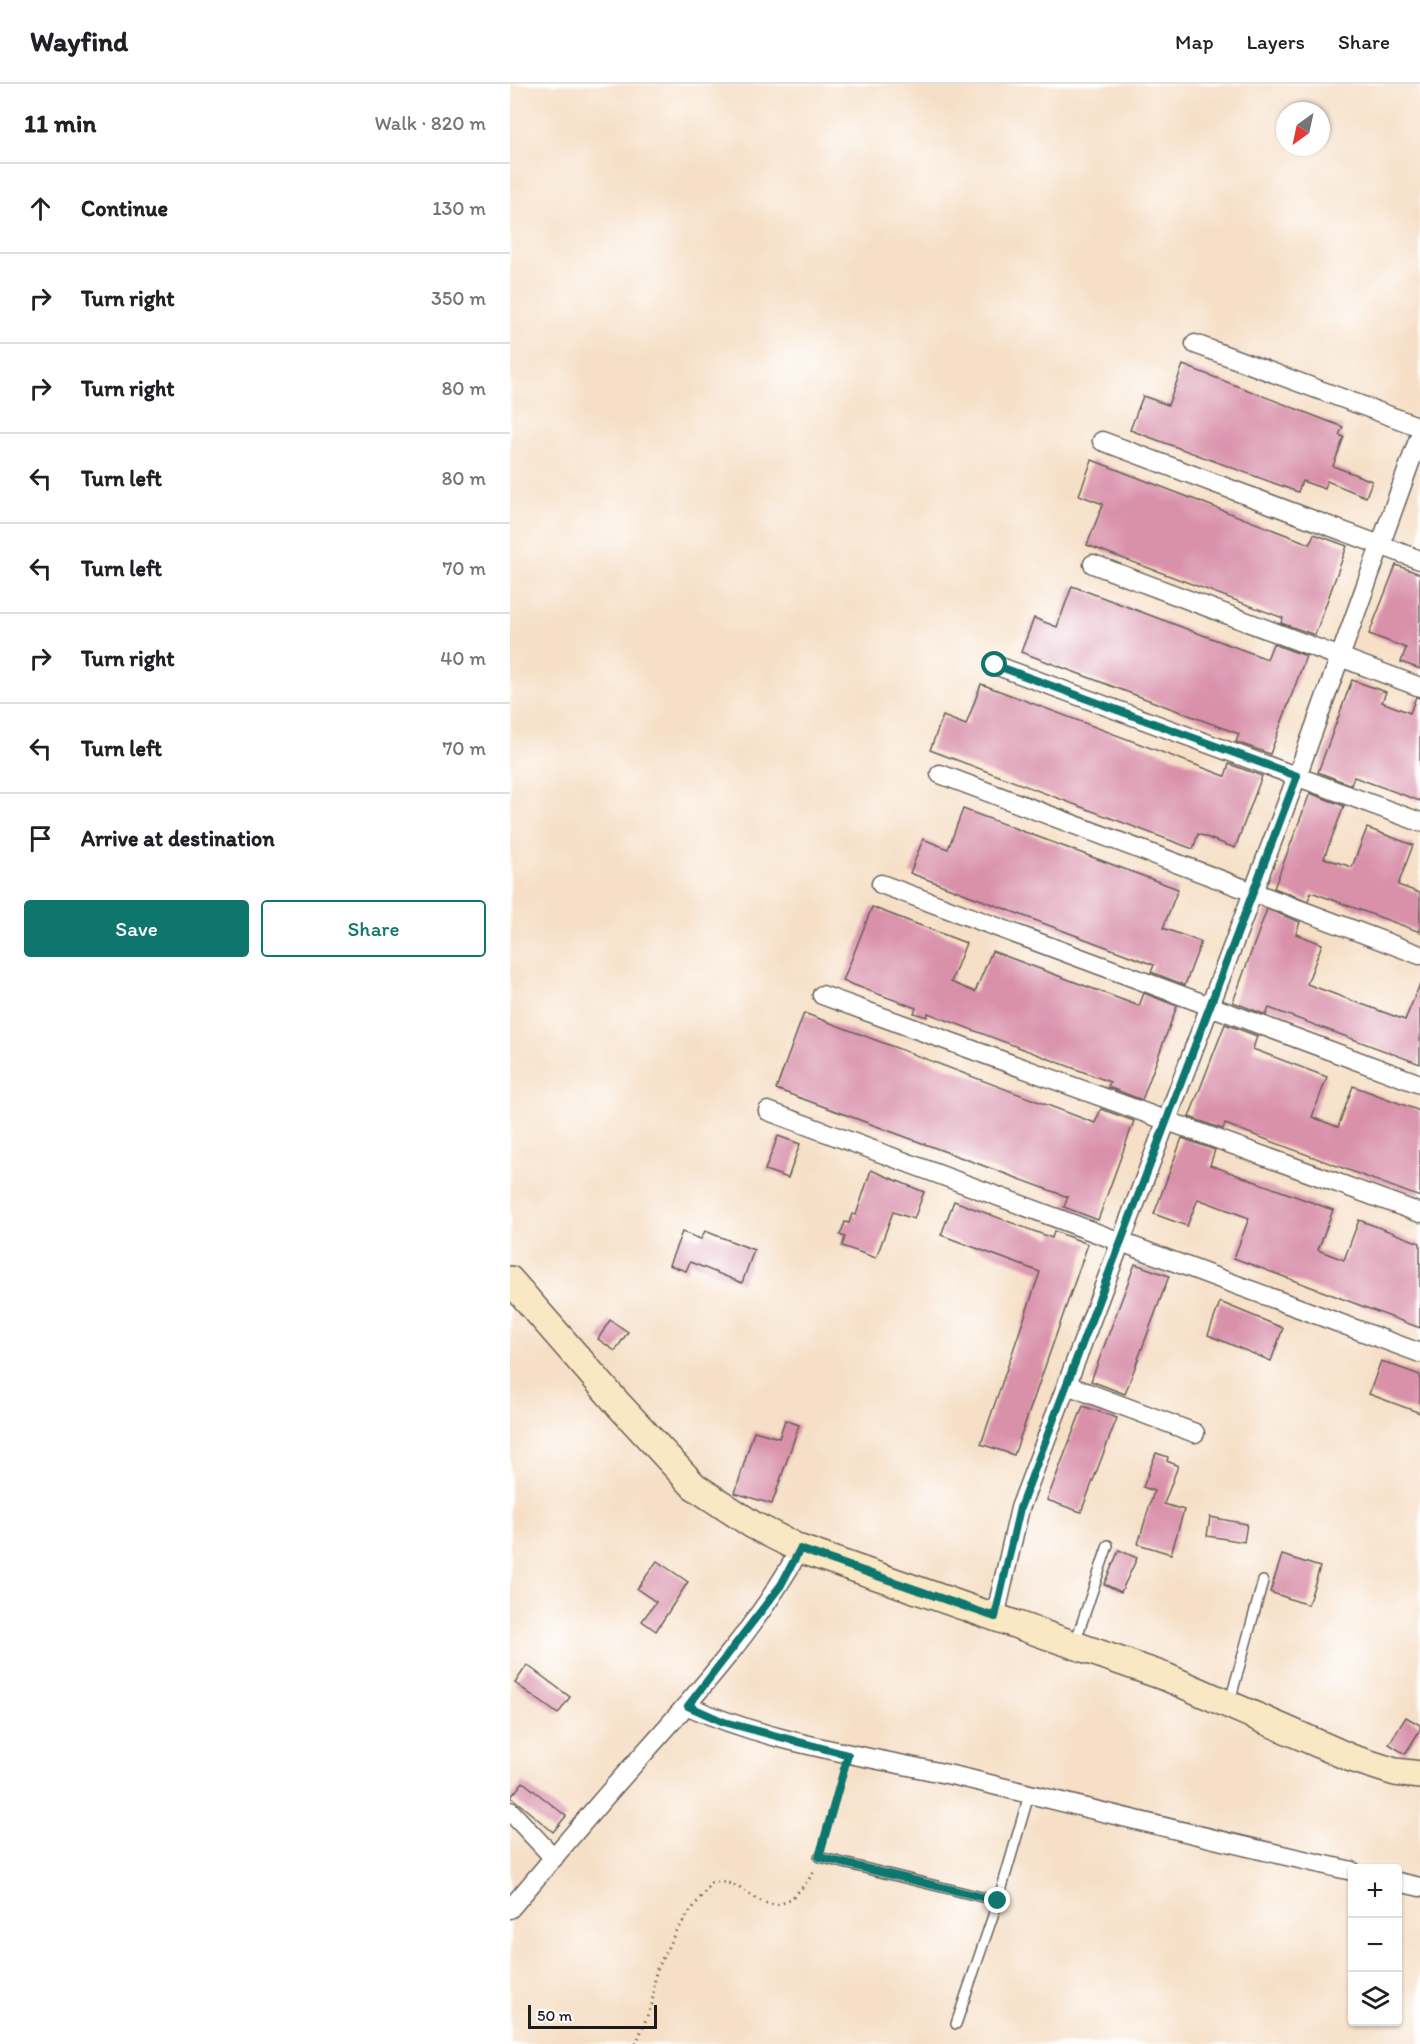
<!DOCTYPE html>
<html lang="en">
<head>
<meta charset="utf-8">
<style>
	:root { --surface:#fff; --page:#f2f2f2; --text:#202124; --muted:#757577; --line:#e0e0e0; --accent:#0f766e }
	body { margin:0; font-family:Itim,sans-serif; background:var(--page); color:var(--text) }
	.controls { position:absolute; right:18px; bottom:18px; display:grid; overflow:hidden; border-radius:6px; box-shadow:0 2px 4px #0004 }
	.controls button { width:54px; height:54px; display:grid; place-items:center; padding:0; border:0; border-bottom:2px solid var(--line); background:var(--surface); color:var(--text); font:30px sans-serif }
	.compass { position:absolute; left:766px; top:18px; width:54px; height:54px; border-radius:50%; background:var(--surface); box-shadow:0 2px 4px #0004; rotate:213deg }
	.scale { position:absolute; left:18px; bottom:15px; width:129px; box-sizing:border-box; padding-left:6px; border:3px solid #1c1c1c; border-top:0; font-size:16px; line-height:21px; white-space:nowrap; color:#1c1c1c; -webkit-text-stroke:4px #fff; paint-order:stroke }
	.stop { position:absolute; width:18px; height:18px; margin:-14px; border:4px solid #0f766e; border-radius:50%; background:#fff }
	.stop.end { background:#0f766e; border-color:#fff; box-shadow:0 2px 6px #0008 }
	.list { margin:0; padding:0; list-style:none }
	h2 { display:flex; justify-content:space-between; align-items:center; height:78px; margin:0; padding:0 24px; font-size:26px }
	h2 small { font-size:20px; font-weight:400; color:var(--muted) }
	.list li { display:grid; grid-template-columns:39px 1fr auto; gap:18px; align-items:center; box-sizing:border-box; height:90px; padding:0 24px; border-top:2px solid var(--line) }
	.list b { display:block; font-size:22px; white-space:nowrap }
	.list em { font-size:20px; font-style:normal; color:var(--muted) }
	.actions { display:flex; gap:12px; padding:18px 24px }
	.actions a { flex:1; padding:14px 0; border:2px solid var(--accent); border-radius:6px; text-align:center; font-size:21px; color:var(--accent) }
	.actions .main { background:var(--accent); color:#fff }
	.icon { flex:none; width:33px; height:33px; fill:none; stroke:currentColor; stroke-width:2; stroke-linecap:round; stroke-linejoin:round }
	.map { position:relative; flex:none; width:910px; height:1960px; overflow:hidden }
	header { display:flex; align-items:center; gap:36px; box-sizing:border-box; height:84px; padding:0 30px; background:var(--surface); border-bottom:2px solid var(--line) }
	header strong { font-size:28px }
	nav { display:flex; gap:33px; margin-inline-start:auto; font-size:21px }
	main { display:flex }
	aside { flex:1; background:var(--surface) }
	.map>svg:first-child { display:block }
</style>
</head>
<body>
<header>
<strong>Wayfind</strong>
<nav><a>Map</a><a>Layers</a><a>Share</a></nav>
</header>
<main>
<aside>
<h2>11 min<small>Walk · 820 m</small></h2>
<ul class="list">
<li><svg class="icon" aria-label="ahead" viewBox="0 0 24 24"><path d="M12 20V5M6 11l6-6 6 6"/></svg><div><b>Continue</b></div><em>130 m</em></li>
<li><svg class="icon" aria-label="right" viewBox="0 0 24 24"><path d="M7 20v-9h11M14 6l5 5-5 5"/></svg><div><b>Turn right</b></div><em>350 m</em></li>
<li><svg class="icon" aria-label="right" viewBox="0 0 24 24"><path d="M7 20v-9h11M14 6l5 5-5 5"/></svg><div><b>Turn right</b></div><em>80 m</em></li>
<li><svg class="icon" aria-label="left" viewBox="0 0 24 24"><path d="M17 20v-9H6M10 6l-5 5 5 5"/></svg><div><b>Turn left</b></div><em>80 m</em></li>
<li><svg class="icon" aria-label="left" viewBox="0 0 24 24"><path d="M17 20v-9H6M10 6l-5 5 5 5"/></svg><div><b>Turn left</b></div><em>70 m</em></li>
<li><svg class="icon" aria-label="right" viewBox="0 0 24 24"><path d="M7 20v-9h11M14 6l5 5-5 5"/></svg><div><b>Turn right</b></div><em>40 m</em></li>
<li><svg class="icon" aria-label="left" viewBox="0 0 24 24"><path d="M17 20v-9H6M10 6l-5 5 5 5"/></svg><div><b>Turn left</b></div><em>70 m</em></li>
<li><svg class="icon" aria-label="arrive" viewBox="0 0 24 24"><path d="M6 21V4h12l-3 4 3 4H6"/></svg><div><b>Arrive at destination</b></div></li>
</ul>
<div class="actions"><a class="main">Save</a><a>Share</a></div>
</aside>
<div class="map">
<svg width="910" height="1960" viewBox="0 0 910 1960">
	<rect width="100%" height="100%" fill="#fff"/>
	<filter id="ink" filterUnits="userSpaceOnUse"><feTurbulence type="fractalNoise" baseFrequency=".0167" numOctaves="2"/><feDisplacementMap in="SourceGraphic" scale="12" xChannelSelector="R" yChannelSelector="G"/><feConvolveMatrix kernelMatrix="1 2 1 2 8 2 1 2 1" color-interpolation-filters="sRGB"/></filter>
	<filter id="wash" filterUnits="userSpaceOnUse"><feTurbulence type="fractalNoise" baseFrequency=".008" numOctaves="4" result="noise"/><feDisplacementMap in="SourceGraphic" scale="24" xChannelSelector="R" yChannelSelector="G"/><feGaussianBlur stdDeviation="1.35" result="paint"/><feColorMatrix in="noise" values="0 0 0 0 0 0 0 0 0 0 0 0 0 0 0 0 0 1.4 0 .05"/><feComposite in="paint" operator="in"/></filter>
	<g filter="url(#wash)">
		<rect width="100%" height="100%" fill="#f6dfc6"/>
		<g id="blocks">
			<g fill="#d991aa">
				<polygon points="673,281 833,343 829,351 834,353 823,382 862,397 856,413 817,397 815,405 792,397 788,408 620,346 633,312 658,321"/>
				<polygon points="582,376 800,460 804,450 837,462 805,551 771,539 773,534 577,461 593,420 569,411"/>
				<polygon points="886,481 910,490 910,585 891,578 896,564 859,550"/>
				<polygon points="562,502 757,575 763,560 796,572 760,670 726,658 729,650 511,568 524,534 547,543"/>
				<polygon points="842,596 876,608 872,618 900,629 906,613 910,614 910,717 844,693 841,701 808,688"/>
				<polygon points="471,600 715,692 719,680 752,692 725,764 688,750 683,765 420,666 433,632 456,641"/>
				<polygon points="800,709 834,722 814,774 842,783 857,744 903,761 888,801 910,809 910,848 801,808 798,817 764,804"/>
				<polygon points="453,725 668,805 653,844 691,858 675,901 641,888 644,881 400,789 413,755 438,765"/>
				<polygon points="362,823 456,859 441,898 465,908 482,867 629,922 634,909 667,922 632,1016 598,1003 600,998 418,929 417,933 404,929 406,924 333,897"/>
				<polygon points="757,825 790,838 786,850 812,860 797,900 895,936 910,900 910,980 759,924 756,931 723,918"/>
				<polygon points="294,929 585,1039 591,1025 624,1037 588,1136 554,1123 558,1113 266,1005"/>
				<polygon points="715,940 747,952 743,965 817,993 802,1033 828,1043 843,1002 910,1027 910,1113 715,1040 713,1045 679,1033"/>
				<polygon points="268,1052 290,1060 278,1094 255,1086"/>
				<polygon points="672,1054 705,1066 700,1081 823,1126 808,1166 834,1176 849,1136 910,1159 910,1244 724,1174 739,1134 688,1115 677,1142 644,1130"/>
				<polygon points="361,1086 414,1108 404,1135 383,1128 366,1174 332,1162 335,1153 330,1151 335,1138 339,1139 342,1130 346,1131"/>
				<polygon points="444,1117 542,1154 544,1147 578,1160 504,1371 471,1360 530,1188 431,1151"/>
				<polygon points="195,1147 244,1166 232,1199 180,1178 176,1187 159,1181 172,1148 191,1155"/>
				<polygon points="625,1180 659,1192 615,1310 581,1297"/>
				<polygon points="710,1218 773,1244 761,1277 698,1251"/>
				<polygon points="100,1236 118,1248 105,1267 88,1255"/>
				<polygon points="871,1277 910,1291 910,1329 859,1310"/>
				<polygon points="573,1322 607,1334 571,1428 537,1416"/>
				<polygon points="275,1336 289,1341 262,1420 225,1409 244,1347 269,1354"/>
				<polygon points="646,1369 658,1373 657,1377 668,1382 654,1420 674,1426 661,1470 628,1460 644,1407 633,1403"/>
				<polygon points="700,1433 737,1440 734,1458 697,1452"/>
				<polygon points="609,1466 627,1474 611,1508 594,1500"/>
				<polygon points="772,1471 810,1483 798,1521 760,1508"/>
				<polygon points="147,1477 178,1498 146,1547 132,1537 146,1518 127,1505"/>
				<polygon points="17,1581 60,1613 48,1630 5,1599"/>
				<polygon points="896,1633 910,1641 910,1646 895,1670 879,1660"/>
				<polygon points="13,1698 56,1732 43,1748 1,1713"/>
			</g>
		</g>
	</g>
	<g filter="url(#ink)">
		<use href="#blocks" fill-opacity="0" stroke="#686058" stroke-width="1.5"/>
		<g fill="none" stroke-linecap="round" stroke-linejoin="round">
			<defs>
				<g id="lane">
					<polyline points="565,1559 598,1461"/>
					<polyline points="720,1617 753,1497"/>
					<polyline points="309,1773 488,1817"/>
					<polyline points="446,1940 488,1817 519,1711"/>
				</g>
				<g id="street">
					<polyline points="685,260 910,343"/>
					<polyline points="592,357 910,476"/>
					<polyline points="583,480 910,603"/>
					<polyline points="485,581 910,738"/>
					<polyline points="430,690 910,871"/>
					<polyline points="371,800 910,1000"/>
					<polyline points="312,911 910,1129"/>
					<polyline points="258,1027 910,1269"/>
					<polyline points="557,1301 685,1349"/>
					<polyline points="485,1533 510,1424 787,692 910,351"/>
					<path d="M178 1622C269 1663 370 1673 467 1697 592 1728 717 1759 842 1787"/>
					<polyline points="0,1727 44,1774"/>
					<polyline points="888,1798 910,1803"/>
					<path d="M0 1825C36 1783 72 1739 109 1697 174 1624 243 1551 290 1465"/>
				</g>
				<polyline id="secondary" points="0,1196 108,1320 184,1402 243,1441 290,1465 656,1593 841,1674 885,1688 910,1691"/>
			</defs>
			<use href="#lane" stroke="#686058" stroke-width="12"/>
			<use href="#street" stroke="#686058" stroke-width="21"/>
			<use href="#secondary" stroke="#686058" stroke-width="30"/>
			<g stroke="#686058" stroke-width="3" stroke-dasharray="1.5 4.5" stroke-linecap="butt">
				<polyline points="312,1761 333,1687"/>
				<path d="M126 1960 142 1920 146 1887 166 1847 201 1799C235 1790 253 1841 285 1811 293 1803 300 1795 305 1785"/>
			</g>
			<use href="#lane" stroke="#fff" stroke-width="9"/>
			<use href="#street" stroke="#fff" stroke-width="18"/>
			<use href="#secondary" stroke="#fae7c3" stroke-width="27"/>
		</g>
	</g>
	<g fill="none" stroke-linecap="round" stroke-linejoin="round" filter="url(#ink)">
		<polyline stroke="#0f766e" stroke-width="8" points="485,581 787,692 510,1424 485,1533 290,1465 271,1501 178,1622 214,1638 338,1671 309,1773 488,1817"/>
	</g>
</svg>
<div class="controls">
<button>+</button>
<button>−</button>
<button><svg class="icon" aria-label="layers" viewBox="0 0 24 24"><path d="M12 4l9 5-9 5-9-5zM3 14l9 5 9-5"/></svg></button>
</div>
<svg class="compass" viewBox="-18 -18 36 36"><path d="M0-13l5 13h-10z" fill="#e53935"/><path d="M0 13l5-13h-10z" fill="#757577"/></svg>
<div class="scale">50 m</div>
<div class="stop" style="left:485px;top:581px"></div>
<div class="stop end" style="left:488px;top:1817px"></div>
</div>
</main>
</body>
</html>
